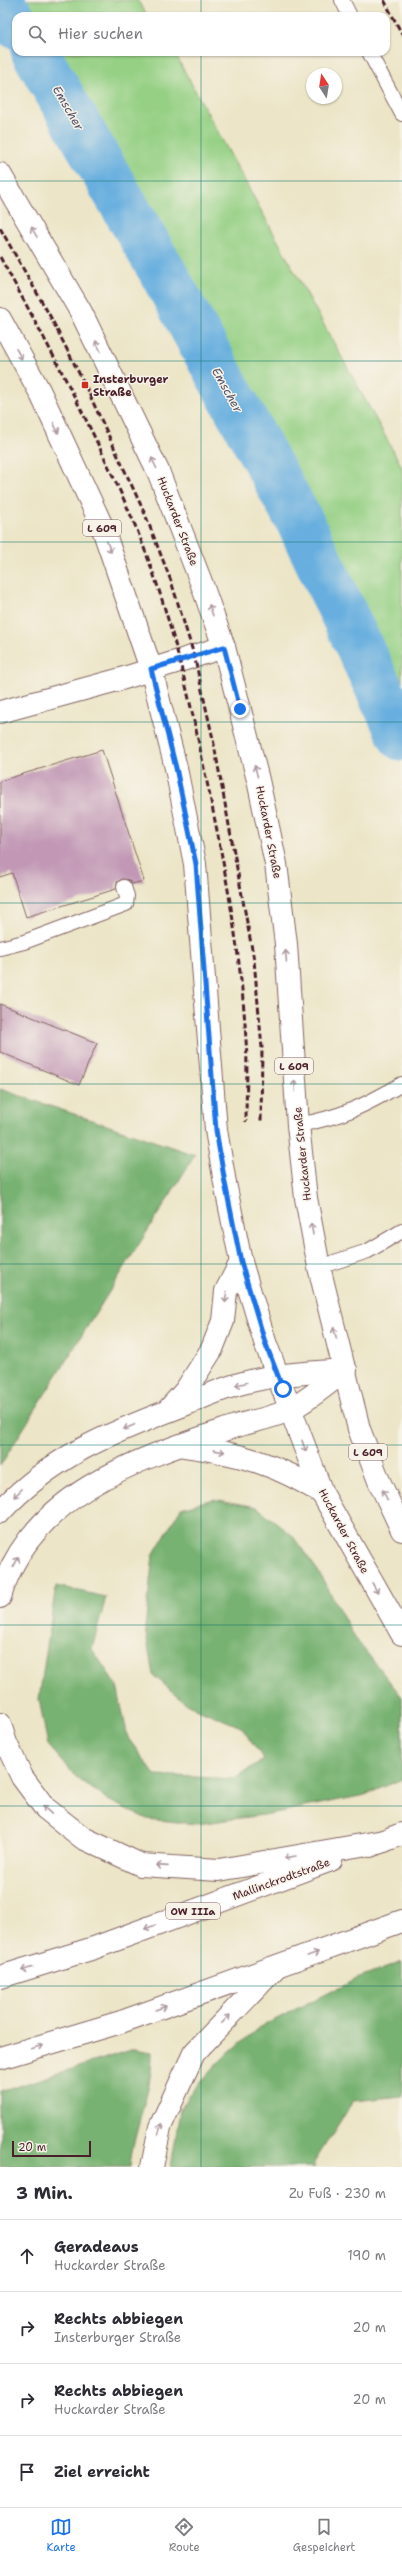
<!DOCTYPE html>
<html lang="de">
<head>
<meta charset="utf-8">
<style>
	:root { --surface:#fff; --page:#f7f7f7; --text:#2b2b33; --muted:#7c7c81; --line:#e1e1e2; --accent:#1a73e8 }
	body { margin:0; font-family:"Shantell Sans",sans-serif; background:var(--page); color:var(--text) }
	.compass { position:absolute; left:306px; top:68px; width:36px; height:36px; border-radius:50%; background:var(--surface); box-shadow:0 1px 3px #0004; rotate:348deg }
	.scale { position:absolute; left:12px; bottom:10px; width:79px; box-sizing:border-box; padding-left:4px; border:2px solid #4a1f2b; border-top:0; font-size:11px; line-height:14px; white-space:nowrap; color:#4a1f2b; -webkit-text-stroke:3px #f7f3e8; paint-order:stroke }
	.stop { position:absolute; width:12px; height:12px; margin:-9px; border:3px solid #1a73e8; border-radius:50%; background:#fff }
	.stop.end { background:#1a73e8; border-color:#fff; box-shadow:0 1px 4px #0008 }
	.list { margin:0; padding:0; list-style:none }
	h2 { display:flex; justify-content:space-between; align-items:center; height:52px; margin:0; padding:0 16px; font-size:17px }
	h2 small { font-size:13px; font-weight:400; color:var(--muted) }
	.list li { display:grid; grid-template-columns:26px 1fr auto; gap:12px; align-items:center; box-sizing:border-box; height:72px; padding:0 16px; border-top:1px solid var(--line) }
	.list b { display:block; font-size:15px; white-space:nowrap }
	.list p { margin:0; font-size:13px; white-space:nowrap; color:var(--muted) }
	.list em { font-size:13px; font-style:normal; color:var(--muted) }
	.icon { flex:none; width:22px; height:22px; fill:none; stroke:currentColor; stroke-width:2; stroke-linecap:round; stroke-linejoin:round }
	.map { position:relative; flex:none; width:402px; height:2167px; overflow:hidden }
	.search { position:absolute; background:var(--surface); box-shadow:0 1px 3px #0004; left:12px; right:12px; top:12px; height:44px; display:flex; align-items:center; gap:10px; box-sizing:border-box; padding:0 14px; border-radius:12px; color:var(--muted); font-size:15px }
	.sheet { height:340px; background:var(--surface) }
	nav { display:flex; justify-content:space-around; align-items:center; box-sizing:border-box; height:56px; border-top:1px solid var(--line); background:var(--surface); font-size:11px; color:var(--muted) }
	nav a { display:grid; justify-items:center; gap:2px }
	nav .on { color:var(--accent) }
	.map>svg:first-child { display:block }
</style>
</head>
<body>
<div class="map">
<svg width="402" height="2167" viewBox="0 0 402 2167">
	<rect width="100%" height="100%" fill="#f7f3e8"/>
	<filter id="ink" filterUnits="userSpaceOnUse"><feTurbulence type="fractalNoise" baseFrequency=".025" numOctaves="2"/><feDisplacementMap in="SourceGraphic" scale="8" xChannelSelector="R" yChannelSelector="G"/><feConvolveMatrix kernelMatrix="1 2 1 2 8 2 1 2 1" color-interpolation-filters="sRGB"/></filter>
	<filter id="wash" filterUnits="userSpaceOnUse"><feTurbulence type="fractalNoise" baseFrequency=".012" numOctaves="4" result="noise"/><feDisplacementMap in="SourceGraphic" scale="16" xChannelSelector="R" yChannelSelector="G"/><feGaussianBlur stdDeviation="0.9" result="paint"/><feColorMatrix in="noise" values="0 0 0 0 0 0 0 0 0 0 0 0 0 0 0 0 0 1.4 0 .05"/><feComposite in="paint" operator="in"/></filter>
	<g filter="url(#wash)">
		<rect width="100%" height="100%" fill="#ece5c7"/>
		<g fill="#95d084" stroke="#707858">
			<polygon points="19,0 137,0 148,16 29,16"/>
			<polygon points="52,52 174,52 402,467 402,687 167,236"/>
		</g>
		<g fill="#78b272" stroke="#61684e">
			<polygon points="0,1089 195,1155 0,1466"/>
			<polygon points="213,1499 257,1507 292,1535 318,1571 355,1638 402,1697 402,1779 365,1795 270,1814 197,1824 147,1819 108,1800 77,1778 48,1745 39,1699 56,1586 106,1597 92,1649 117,1686 128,1738 155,1775 234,1779 264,1759 241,1727 188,1705 153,1675 145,1628 153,1555 181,1508"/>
			<polygon points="402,1962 402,2096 353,2101 313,2164 315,2167 171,2167 180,2110 194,2089 221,2060 257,2029 349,1982"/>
			<path d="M134 2049 152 2052C153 2091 133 2128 130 2167H0V2092Z"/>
		</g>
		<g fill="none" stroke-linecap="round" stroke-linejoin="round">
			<g stroke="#68afdf" stroke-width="48">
				<polyline points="0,3 16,25"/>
				<polyline points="35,52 161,269 300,522 402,737"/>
			</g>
		</g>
		<g id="blocks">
			<g fill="#c197b5">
				<polygon points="102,750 144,881 132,884 129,880 122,879 117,882 116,889 26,917 12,873 0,877 0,781"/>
				<polygon points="0,1004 97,1043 79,1085 0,1052"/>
			</g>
		</g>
	</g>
	<g filter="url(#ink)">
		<use href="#blocks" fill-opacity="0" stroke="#836462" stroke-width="1"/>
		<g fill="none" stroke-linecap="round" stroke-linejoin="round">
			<defs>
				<g id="service">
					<polyline points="342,0 350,16"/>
					<polyline points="369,52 402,114"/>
					<polyline points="0,948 24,942 126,904 127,896 124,887"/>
					<path d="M298 1125C342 1117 364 1106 402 1084"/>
					<polyline points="319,1267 368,1251 402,1231"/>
				</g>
				<polyline id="minor" points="0,712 121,679 224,647"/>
				<g id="primary">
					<polyline points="0,174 81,312 158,471 201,582 224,647 258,780 276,864 286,944 298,1125 306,1198 319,1267 359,1429 379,1481 402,1530"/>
					<polyline points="0,319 40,392 102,526 151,669 176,768 195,864 216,1130 225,1183 241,1262 265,1342 322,1493 402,1634"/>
				</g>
				<g id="trunk">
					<polyline points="169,1409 186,1390 212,1349 223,1321 226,1291 241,1262"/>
					<path d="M185 1446C238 1453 277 1464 322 1493"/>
					<path d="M0 1512C51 1457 108 1434 176 1408 197 1400 218 1390 239 1384 273 1374 309 1373 344 1370"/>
					<path d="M0 1597C30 1492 141 1458 233 1427 251 1421 274 1418 291 1409 310 1399 328 1383 346 1370"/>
					<polyline points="0,1724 6,1743 22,1777 45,1808 83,1838 141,1865 219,1870 384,1841"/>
					<polyline points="370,1846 402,1834"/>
					<polyline points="0,1977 94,1948 331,1860"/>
					<polyline points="0,2058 121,2022 402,1921"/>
					<polyline points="152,2167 160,2127 194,2053 275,1968"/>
				</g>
			</defs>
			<use href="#service" stroke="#836462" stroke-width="16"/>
			<use href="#minor" stroke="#836462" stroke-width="24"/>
			<use href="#primary" stroke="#836462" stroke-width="24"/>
			<use href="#trunk" stroke="#836462" stroke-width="24"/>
			<use href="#service" stroke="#fff" stroke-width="14"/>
			<use href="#minor" stroke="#fff" stroke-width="22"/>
			<use href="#primary" stroke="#fff" stroke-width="22"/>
			<use href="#trunk" stroke="#fff" stroke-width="22"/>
			<g stroke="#4a1f2b" stroke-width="3" stroke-dasharray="6 3" stroke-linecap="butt">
				<polyline points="384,0 402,34"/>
				<polyline points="0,228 50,316 85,385 145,514 171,581 194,655 213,739 254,960 262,1048 261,1122"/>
				<path d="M0 257C47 342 93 429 132 518 166 598 187 684 204 768 223 857 241 949 246 1040 248 1067 246 1095 246 1122"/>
			</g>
		</g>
		<defs><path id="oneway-shaft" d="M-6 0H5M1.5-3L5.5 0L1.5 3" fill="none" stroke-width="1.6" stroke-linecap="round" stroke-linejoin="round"/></defs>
		<g stroke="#ae9aa0">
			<use href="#oneway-shaft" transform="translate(34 232) rotate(-120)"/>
			<use href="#oneway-shaft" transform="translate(98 346) rotate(-116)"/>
			<use href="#oneway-shaft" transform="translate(19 354) rotate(61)"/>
			<use href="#oneway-shaft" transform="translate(56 428) rotate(65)"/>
			<use href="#oneway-shaft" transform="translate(154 463) rotate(-116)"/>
			<use href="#oneway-shaft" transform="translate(109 547) rotate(70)"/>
			<use href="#oneway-shaft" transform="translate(211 610) rotate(-109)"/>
			<use href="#oneway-shaft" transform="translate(256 771) rotate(-105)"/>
			<use href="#oneway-shaft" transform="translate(286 956) rotate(-94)"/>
			<use href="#oneway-shaft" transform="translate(295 1086) rotate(-94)"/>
			<use href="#oneway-shaft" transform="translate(312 1229) rotate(-100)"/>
			<use href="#oneway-shaft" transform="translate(226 1297) rotate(97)"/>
			<use href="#oneway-shaft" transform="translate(335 1333) rotate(-105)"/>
			<use href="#oneway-shaft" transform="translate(241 1384) rotate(165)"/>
			<use href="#oneway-shaft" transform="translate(129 1427) rotate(157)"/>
			<use href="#oneway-shaft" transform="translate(304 1446) rotate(70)"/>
			<use href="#oneway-shaft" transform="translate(219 1451) rotate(8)"/>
			<use href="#oneway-shaft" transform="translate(18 1493) rotate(135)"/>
			<use href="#oneway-shaft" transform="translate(385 1495) rotate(-116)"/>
			<use href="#oneway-shaft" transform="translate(16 1562) rotate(-62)"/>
			<use href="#oneway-shaft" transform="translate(375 1588) rotate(61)"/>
			<use href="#oneway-shaft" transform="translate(47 1810) rotate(-137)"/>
			<use href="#oneway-shaft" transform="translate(290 1857) rotate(170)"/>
			<use href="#oneway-shaft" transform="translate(162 1866) rotate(-176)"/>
			<use href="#oneway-shaft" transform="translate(150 1927) rotate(160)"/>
			<use href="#oneway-shaft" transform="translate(313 1954) rotate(-20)"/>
			<use href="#oneway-shaft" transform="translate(27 1969) rotate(163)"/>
			<use href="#oneway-shaft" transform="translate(161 2008) rotate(-19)"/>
			<use href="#oneway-shaft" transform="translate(226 2019) rotate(-46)"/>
			<use href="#oneway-shaft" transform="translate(37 2047) rotate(-17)"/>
			<use href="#oneway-shaft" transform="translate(160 2129) rotate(-74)"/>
		</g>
	</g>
	<g fill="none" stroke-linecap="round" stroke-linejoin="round" filter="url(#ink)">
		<polyline stroke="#1a73e8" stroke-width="5" points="240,709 224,647 151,669 176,768 196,864 216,1130 225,1183 241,1262 265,1342 283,1389"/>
	</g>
	<path fill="none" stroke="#0f766e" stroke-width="1" stroke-opacity="0.55" d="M201 0V16M201 52V2167M0 181H402M0 361H402M0 542H402M0 722H402M0 903H402M0 1084H402M0 1264H402M0 1445H402M0 1625H402M0 1806H402M0 1986H402"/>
	<rect fill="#c8321e" stroke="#f7f3e8" stroke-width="1.5" x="81" y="381" width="8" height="8" rx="2"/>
	<g text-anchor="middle" stroke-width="3" stroke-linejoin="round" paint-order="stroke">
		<g fill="#f7f3e8" stroke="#7e5f64" stroke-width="1">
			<rect x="83" y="520" width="38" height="16" rx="3"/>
			<rect x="275" y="1058" width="38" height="16" rx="3"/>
			<rect x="349" y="1444" width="38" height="16" rx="3"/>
			<rect x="166" y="1903" width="54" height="16" rx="3"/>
		</g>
		<g font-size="10" font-weight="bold" fill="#4a1f2b">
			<text x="102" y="532">L 609</text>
			<text x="294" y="1070">L 609</text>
			<text x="368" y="1456">L 609</text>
			<text x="193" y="1915">OW IIIa</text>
		</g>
		<g font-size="11" font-weight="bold" fill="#4a1f2b" stroke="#f7f3e8" text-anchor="start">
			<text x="93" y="383">Insterburger<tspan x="93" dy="13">Straße</tspan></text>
		</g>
		<g font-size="11" fill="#4a1f2b" stroke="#f7f3e8">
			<text transform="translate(178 521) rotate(69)" y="4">Huckarder Straße</text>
			<text transform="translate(269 832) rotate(79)" y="4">Huckarder Straße</text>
			<text transform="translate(302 1154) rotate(-96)" y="4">Huckarder Straße</text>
			<text transform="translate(344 1531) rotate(62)" y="4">Huckarder Straße</text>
			<text transform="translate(281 1879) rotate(-20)" y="4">Mallinckrodtstraße</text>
		</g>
		<g font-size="12" font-style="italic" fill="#54516a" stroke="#f7f3e8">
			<text transform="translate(68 108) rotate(60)" y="4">Emscher</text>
			<text transform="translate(227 390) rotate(61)" y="4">Emscher</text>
		</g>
	</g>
</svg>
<svg class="compass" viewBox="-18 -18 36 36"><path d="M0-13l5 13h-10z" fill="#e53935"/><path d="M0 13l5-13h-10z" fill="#7c7c81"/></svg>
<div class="scale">20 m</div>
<div class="stop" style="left:283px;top:1389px"></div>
<div class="stop end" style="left:240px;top:709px"></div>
<div class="search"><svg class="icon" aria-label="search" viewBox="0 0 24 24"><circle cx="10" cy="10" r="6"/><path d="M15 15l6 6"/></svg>Hier suchen</div>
</div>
<section class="sheet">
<h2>3 Min.<small>Zu Fuß · 230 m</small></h2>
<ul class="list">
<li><svg class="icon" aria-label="ahead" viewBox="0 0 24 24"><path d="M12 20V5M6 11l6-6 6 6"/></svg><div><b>Geradeaus</b><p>Huckarder Straße</p></div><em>190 m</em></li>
<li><svg class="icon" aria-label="right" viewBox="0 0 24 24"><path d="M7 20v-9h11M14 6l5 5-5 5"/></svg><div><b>Rechts abbiegen</b><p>Insterburger Straße</p></div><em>20 m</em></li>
<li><svg class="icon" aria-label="right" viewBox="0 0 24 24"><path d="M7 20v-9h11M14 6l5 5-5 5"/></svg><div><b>Rechts abbiegen</b><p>Huckarder Straße</p></div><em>20 m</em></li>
<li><svg class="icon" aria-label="arrive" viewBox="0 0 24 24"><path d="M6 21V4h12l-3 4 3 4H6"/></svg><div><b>Ziel erreicht</b></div></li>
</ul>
</section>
<nav>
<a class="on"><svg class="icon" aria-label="map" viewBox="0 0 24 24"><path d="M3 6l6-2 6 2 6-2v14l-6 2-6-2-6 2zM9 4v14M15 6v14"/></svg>Karte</a>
<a><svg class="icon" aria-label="directions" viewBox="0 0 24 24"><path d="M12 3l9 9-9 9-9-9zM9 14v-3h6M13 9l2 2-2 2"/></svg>Route</a>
<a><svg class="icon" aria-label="saved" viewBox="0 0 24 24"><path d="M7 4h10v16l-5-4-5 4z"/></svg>Gespeichert</a>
</nav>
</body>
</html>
